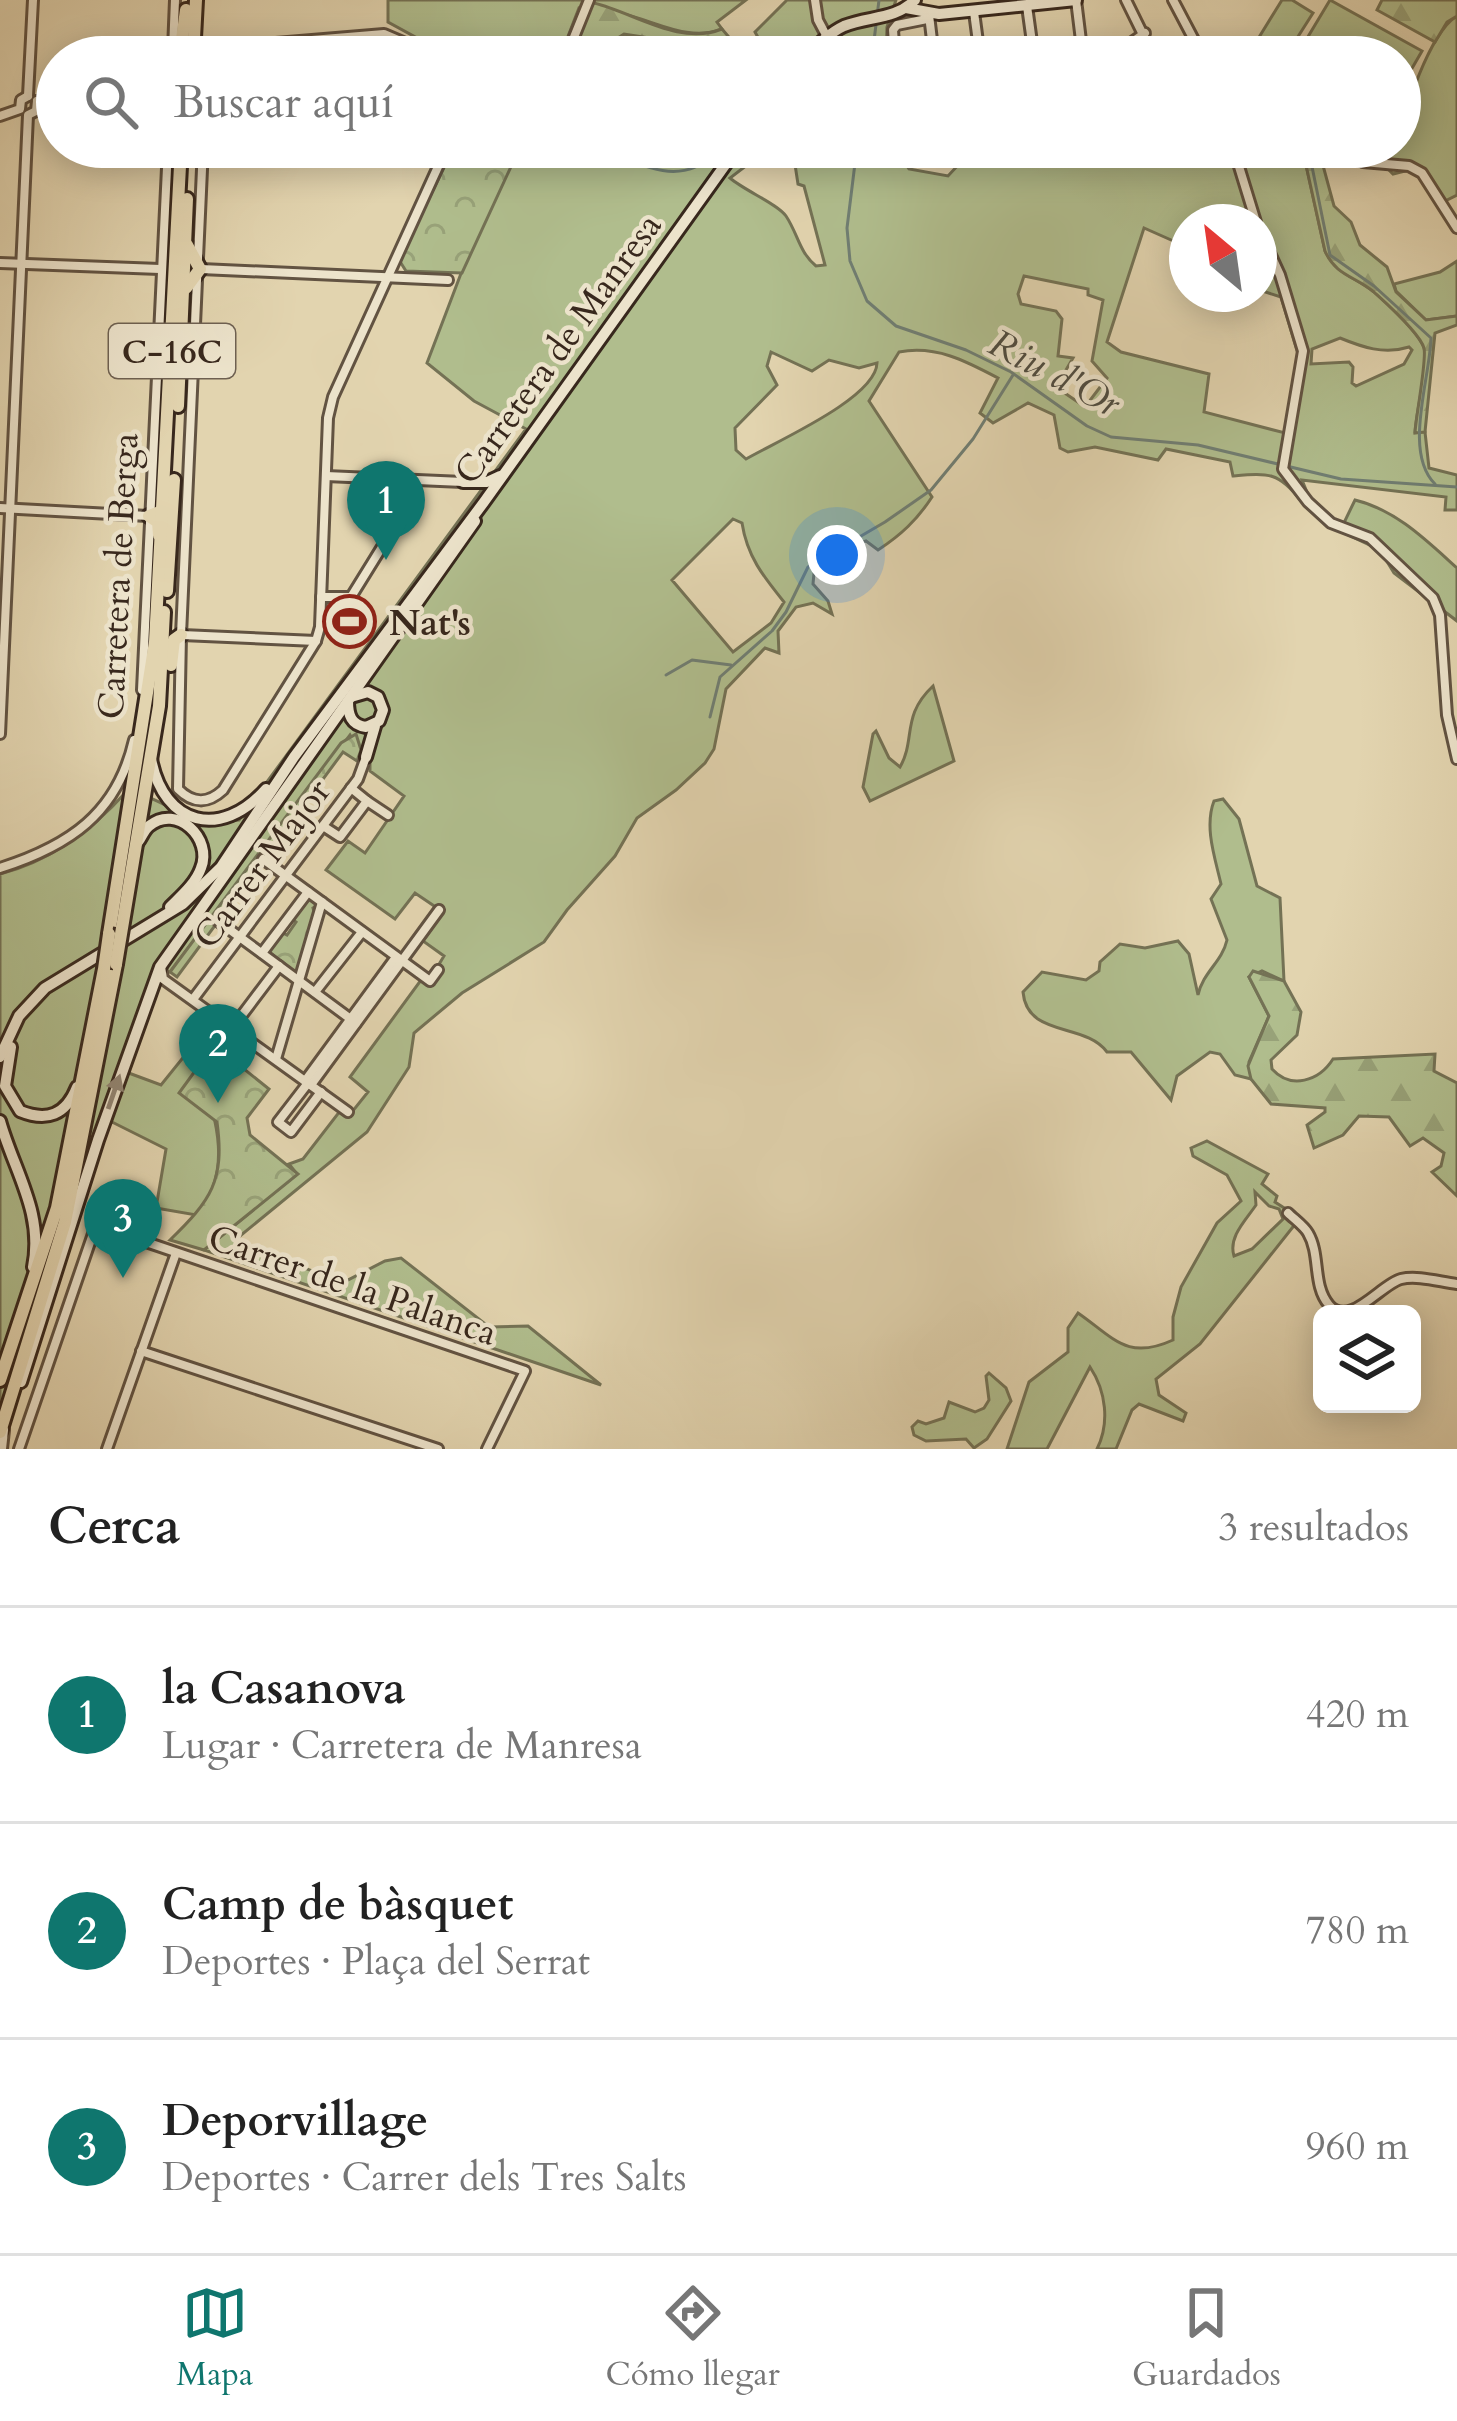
<!DOCTYPE html>
<html lang="es">
<head>
<meta charset="utf-8">
<style>
	:root { --surface:#fff; --page:#f2f2f2; --text:#222; --muted:#767676; --line:#e0e0e0; --accent:#0f766e }
	body { margin:0; font-family:Cardo,serif; background:var(--page); color:var(--text) }
	.controls { position:absolute; right:36px; bottom:36px; display:grid; overflow:hidden; border-radius:18px; box-shadow:0 6px 30px #0003 }
	.controls button { width:108px; height:108px; display:grid; place-items:center; padding:0; border:0; border-bottom:3px solid var(--line); background:var(--surface); color:var(--text); font:60px sans-serif }
	.compass { position:absolute; left:1169px; top:204px; width:108px; height:108px; border-radius:50%; background:var(--surface); box-shadow:0 6px 30px #0003; rotate:331deg }
	.you { position:absolute; left:837px; top:555px; width:42px; height:42px; margin:-30px; border:9px solid #fff; border-radius:50%; background:#1a73e8; box-shadow:0 0 0 18px #1a73e833 }
	.badge { display:grid; place-items:center; width:78px; height:78px; border-radius:50%; background:var(--accent); color:#fff; font-size:39px; font-weight:700 }
	.pin { position:absolute; translate:-50% -99px; filter:drop-shadow(0 3px 6px #0008) }
	.pin::after { content:''; position:absolute; top:63px; width:42px; height:36px; background:inherit; clip-path:polygon(0 0,100% 0,50% 100%) }
	.list { margin:0; padding:0; list-style:none }
	h2 { display:flex; justify-content:space-between; align-items:center; height:156px; margin:0; padding:0 48px; font-size:51px }
	h2 small { font-size:39px; font-weight:400; color:var(--muted) }
	.list li { display:grid; grid-template-columns:78px 1fr auto; gap:36px; align-items:center; box-sizing:border-box; height:216px; padding:0 48px; border-top:3px solid var(--line) }
	.list b { display:block; font-size:45px; white-space:nowrap }
	.list p { margin:0; font-size:39px; white-space:nowrap; color:var(--muted) }
	.list em { font-size:39px; font-style:normal; color:var(--muted) }
	.icon { flex:none; width:66px; height:66px; fill:none; stroke:currentColor; stroke-width:2; stroke-linecap:round; stroke-linejoin:round }
	.map { position:relative; flex:none; width:1457px; height:1449px; overflow:hidden }
	.search { position:absolute; background:var(--surface); box-shadow:0 6px 30px #0003; left:36px; right:36px; top:36px; height:132px; display:flex; align-items:center; gap:30px; box-sizing:border-box; padding:0 42px; border-radius:66px; color:var(--muted); font-size:45px }
	.sheet { height:804px; background:var(--surface) }
	nav { display:flex; justify-content:space-around; align-items:center; box-sizing:border-box; height:168px; border-top:3px solid var(--line); background:var(--surface); font-size:33px; color:var(--muted) }
	nav a { display:grid; justify-items:center; gap:6px }
	nav .on { color:var(--accent) }
	.map>svg:first-child { display:block }
</style>
</head>
<body>
<div class="map">
<svg width="1457" height="1449" viewBox="0 0 1457 1449">
	<defs>
		<pattern id="forest-firs" width="22" height="20" patternUnits="userSpaceOnUse" patternTransform="scale(3)"><rect width="22" height="20" fill="#b0bd8d"/><path d="M5 1l3.5 6h-7zM16 11l3.5 6h-7z" fill="#98a279"/></pattern>
		<pattern id="park-crowns" width="20" height="18" patternUnits="userSpaceOnUse" patternTransform="scale(3)"><rect width="20" height="18" fill="#b0bd8d"/><path d="M2 6a3 3 0 1 1 6 0M12 15a3 3 0 1 1 6 0" fill="none" stroke="#98a279"/></pattern>
	</defs>
	<rect width="100%" height="100%" fill="#e2d4af"/>
	<filter id="stains"><feTurbulence type="fractalNoise" baseFrequency=".00167" numOctaves="4"/><feColorMatrix values="0 0 0 0 .2 0 0 0 0 .09 0 0 0 0 .02 0 0 0 .5 -.17"/></filter>
	<radialGradient id="worn" r=".72"><stop offset=".6" stop-color="#630" stop-opacity="0"/><stop offset="1" stop-color="#630" stop-opacity=".3"/></radialGradient>
	<g fill="#b0bd8d" stroke="#747255" stroke-width="3" fill-rule="evenodd">
		<path d="M388 0H746L717 22 722 29C687 43 653 19 618 13 606 10 592 10 579 8L560 57H452L388 22Z"/>
		<polygon points="787,0 896,0 887,27 886,57 754,57 764,48 755,32"/>
		<polygon points="1282,0 1292,0 1313,13 1285,57 1269,57 1253,47"/>
		<polygon points="1330,0 1422,51 1400,89 1400,57 1297,55"/>
		<path d="M1457 16V195L1437 205 1418 175 1409 170 1393 174 1378 159 1390 147H1400C1400 117 1431 30 1457 16Z"/>
		<polygon points="624,34 682,43 729,41 745,57 588,57"/>
		<path d="M520 147H783L784 151 807 147H895L909 169 948 176 961 162 1136 163 1153 147H1302L1325 251C1337 275 1354 276 1374 292 1386 302 1419 333 1424 348 1429 364 1416 411 1415 432H1425L1429 468 1457 475V510H1445L1446 497 1302 480 1309 497 1301 501C1279 472 1269 473 1233 476L1230 462 1166 449 1158 460 1095 447 1068 452 1060 448 1054 415 1028 403 993 423 980 413 998 378C966 361 936 345 899 352L869 401 932 497C917 520 901 535 878 550L866 541 845 548 814 573 813 584 828 601 832 614 813 603 796 607 778 631 779 653 765 648 726 689 714 749 705 763 676 790 637 818 615 856 567 910 544 942 462 993 414 1033 409 1067 367 1132 235 1240 342 1283 385 1261 401 1258 489 1327 528 1326 601 1385 204 1250 297 1174 289 1164 303 1159 340 1111 348 1117 368 1092 350 1077 421 980 430 986 441 970 438 966 444 956 423 941 443 912 415 893 395 919 326 870 348 841 365 853 404 796 370 771V761L360 753 350 735 170 972 163 971 126 1072 161 1085 215 1018 228 1028 199 1066C215 1116 235 1171 196 1215L156 1208 166 1149 110 1121 0 1449V874C51 861 93 829 127 791 177 801 181 830 239 820L526 429 474 401 427 363 476 234ZM794 158 798 184 804 186 825 265 816 266C799 252 798 234 786 216 778 204 745 191 730 178L747 165ZM1187 222H1259V290L1281 297 1298 354 1285 433 1204 412 1209 374 1121 352 1107 342 1144 228 1187 247ZM1024 276 1088 289V295L1103 300 1092 361 1107 378 1085 407 1056 387 1073 358 1058 356 1062 319 1056 311 1021 304 1018 294ZM1340 338C1362 347 1384 355 1409 347L1412 350 1404 364 1356 386 1352 383 1353 367 1349 362 1311 364 1312 349ZM771 352 812 371 829 360 859 368 877 363C876 398 777 441 746 459L736 450 735 428 777 385 767 366ZM733 519 742 523C747 556 763 576 784 602L771 623 733 652 672 580Z"/>
		<polygon points="1457,261 1457,316 1426,320 1396,291 1394,284 1440,272"/>
		<path d="M1355 500C1396 510 1426 540 1457 568V621L1394 573 1380 550 1340 531Z"/>
		<path d="M933 686 954 761 870 801 863 787 873 734 876 731 889 758 900 767C916 739 901 716 933 686Z"/>
		<path d="M1223 799 1239 819 1257 886 1280 898 1284 981 1262 971 1249 977 1269 1016 1249 1062 1251 1079 1235 1075 1220 1054 1210 1052 1177 1076 1171 1100 1131 1052H1107C1085 1022 1027 1038 1023 992L1042 972 1086 980 1099 971 1100 962 1120 944 1145 948 1178 941 1189 954 1198 995C1203 972 1222 962 1227 940L1211 899 1221 884C1215 858 1204 827 1214 801Z"/>
		<path d="M1207 1141 1268 1174 1262 1184 1277 1196 1275 1202 1300 1218 1200 1344 1156 1379 1159 1395 1186 1413 1183 1421 1139 1404 1132 1410 1116 1449H1097C1110 1423 1106 1391 1090 1367L1047 1449H1007L1029 1382 1068 1352V1328L1078 1313C1114 1338 1127 1361 1173 1340V1317L1181 1287 1217 1223 1241 1201 1227 1175 1193 1156 1191 1148ZM1255 1192 1269 1206 1279 1209 1283 1219 1252 1249 1234 1256C1228 1237 1246 1220 1256 1205Z"/>
		<polygon points="989,1373 1006,1388 1011,1401 987,1439 974,1448 966,1439 926,1441 914,1435 912,1427 918,1421 926,1424 944,1418 949,1402 975,1412 984,1408 989,1400 986,1376"/>
	</g>
	<g fill="url(#forest-firs)" stroke="#747255" stroke-width="3">
		<polygon points="1382,0 1457,0 1457,16 1447,22 1435,42 1377,10"/>
		<path d="M594 3C635 13 679 46 722 29L734 43 723 40 682 43 624 34 588 57H560L580 8Z"/>
		<path d="M1302 147H1318L1334 206 1351 222 1360 245 1387 267 1396 292 1426 320 1457 316V325L1435 333 1425 432 1415 433C1416 415 1427 360 1424 348 1420 333 1386 303 1374 292 1355 276 1336 276 1325 251Z"/>
		<path d="M1253 971 1284 981 1301 1012 1297 1035 1271 1060 1272 1069C1291 1090 1319 1081 1333 1059L1435 1054 1434 1071 1457 1083V1196L1432 1172 1441 1166 1444 1153 1423 1138 1410 1146 1389 1117 1359 1116 1343 1135 1314 1148 1307 1125 1325 1112V1108L1271 1104 1251 1079 1248 1066 1269 1016 1249 977Z"/>
	</g>
	<g fill="url(#park-crowns)" stroke="#747255" stroke-width="3">
		<polygon points="454,147 520,147 462,273 406,271 399,260"/>
		<polygon points="356,734 361,750 357,761 343,752 177,977 170,972 341,743"/>
		<polygon points="307,897 318,905 313,908 315,915 297,974 268,951 281,932 287,935 296,922 291,918"/>
		<path d="M214 1045 269 1089 247 1118 250 1135 298 1174 204 1250 170 1240C211 1200 225 1181 217 1122L179 1093Z"/>
	</g>
	<g fill="none" stroke-linecap="round" stroke-linejoin="round">
		<g stroke="#707e73" stroke-width="3">
			<polyline points="872,57 879,0"/>
			<path d="M602 147C638 164 679 188 713 155H727"/>
			<polyline points="857,147 847,228 850,261 867,301 896,326 966,350 1011,372 1087,426 1111,437 1198,445 1341,479 1457,487"/>
			<path d="M1308 147 1330 255 1374 286 1431 338C1430 379 1403 452 1435 484"/>
			<polyline points="735,160 856,150"/>
			<polyline points="666,675 692,660 731,665"/>
			<polyline points="710,717 720,677 772,631 786,612 808,567 885,522 931,490 973,439 1013,375"/>
		</g>
		<defs>
			<g id="street">
				<polyline points="815,0 818,20 827,37"/>
				<polyline points="1076,0 1083,57"/>
				<polyline points="1126,0 1154,57"/>
				<polyline points="1173,0 1203,57"/>
				<polyline points="1027,6 1034,57"/>
				<polyline points="974,12 980,57"/>
				<polyline points="929,15 934,57"/>
				<polyline points="173,50 175,0"/>
				<polyline points="160,57 173,52"/>
				<polyline points="208,57 215,48 384,34 438,57"/>
				<polyline points="566,57 589,0"/>
				<polyline points="895,57 893,30 897,25 927,19"/>
				<polyline points="1111,57 1145,33"/>
				<polyline points="28,96 33,0"/>
				<polyline points="37,101 57,94"/>
				<polyline points="0,116 20,109 21,100 28,96"/>
				<path d="M203 147 181 635 178 789C193 804 208 804 223 790L316 641 320 627 328 418 333 397 447 147"/>
				<polyline points="420,147 441,157"/>
				<polyline points="943,147 962,152 1133,158 1141,156 1147,147"/>
				<polyline points="1233,147 1256,222"/>
				<polyline points="1338,147 1363,162 1409,166 1422,173 1457,228"/>
				<polyline points="1259,229 1280,275 1303,351 1283,469 1308,502 1331,523 1370,538 1433,598 1440,615 1447,715 1457,759"/>
				<polyline points="0,263 160,269"/>
				<polyline points="201,269 448,280"/>
				<polyline points="326,476 463,482"/>
				<polyline points="0,508 148,516"/>
				<polyline points="321,597 351,597 390,534 394,479"/>
				<polyline points="182,635 316,641"/>
				<polyline points="142,690 168,147"/>
				<polyline points="0,734 28,115 36,111 37,101"/>
				<polyline points="367,801 388,815"/>
				<polyline points="323,826 340,837 367,801 351,788"/>
				<polyline points="263,859 430,981 438,970"/>
				<path d="M0 868C69 846 117 814 134 740"/>
				<polyline points="218,921 356,1023"/>
				<polyline points="262,953 308,892"/>
				<polyline points="161,967 163,979 348,1112"/>
				<polyline points="315,992 362,932"/>
				<polyline points="194,998 358,779 366,757"/>
				<polyline points="233,1027 279,966"/>
				<polyline points="276,1059 322,902"/>
				<polyline points="305,1081 396,957"/>
				<polyline points="308,1083 278,1122 291,1132 321,1092"/>
				<polyline points="311,1085 439,910"/>
				<path d="M1288 1213C1294 1219 1304 1226 1308 1233 1321 1255 1312 1285 1329 1305 1349 1329 1381 1284 1401 1279 1418 1275 1440 1282 1457 1284"/>
				<polyline points="141,1351 438,1449"/>
				<polyline points="2,1449 4,1430"/>
				<polyline points="19,1449 96,1225 525,1371 487,1449"/>
				<polyline points="107,1449 176,1253"/>
			</g>
			<g id="secondary">
				<polyline points="906,8 939,14 1076,0"/>
				<path d="M806 57C817 45 829 33 844 26 869 16 895 20 915 0"/>
				<polyline points="463,482 487,482 500,476"/>
				<path d="M348 701C348 715 351 725 366 727L379 721 383 710 378 697 368 692 351 697"/>
				<polyline points="366,757 375,726"/>
				<path d="M151 759C164 826 221 840 266 789"/>
				<path d="M138 842C142 837 144 830 149 826 177 803 213 839 201 868 196 883 181 896 170 907"/>
				<path d="M11 1047 5 1086 20 1111C47 1122 66 1115 77 1087"/>
				<polyline points="0,1057 19,1016 45,988 183,904 221,867 294,757 484,502 738,147"/>
				<path d="M0 1121C14 1171 44 1213 33 1267"/>
				<polyline points="21,1382 98,1140 160,967 475,521"/>
			</g>
			<g id="primary">
				<polyline points="186,10 182,39 173,52 179,50 189,57"/>
				<polyline points="193,57 196,0"/>
				<polyline points="186,288 200,269 187,245"/>
				<polyline points="178,406 187,199"/>
				<polyline points="159,535 158,522 149,516 170,508"/>
				<polyline points="167,591 174,480"/>
				<polyline points="171,665 174,640 181,635"/>
				<polyline points="122,928 159,706 164,612"/>
				<polyline points="109,934 155,642 181,147"/>
				<polyline points="0,1380 57,1208 104,969"/>
				<polyline points="0,1432 65,1222 116,964"/>
			</g>
		</defs>
		<use href="#street" stroke="#625342" stroke-width="14"/>
		<use href="#secondary" stroke="#38281d" stroke-width="16"/>
		<use href="#primary" stroke="#38281d" stroke-width="18"/>
		<use href="#street" stroke="#ece3cb" stroke-width="8"/>
		<use href="#secondary" stroke="#ece3cb" stroke-width="10"/>
		<use href="#primary" stroke="#e2d4af" stroke-width="12"/>
		<defs>
			<g id="primary-bridge">
				<polyline points="116,964 122,928"/>
				<polyline points="104,969 109,934"/>
			</g>
		</defs>
		<use href="#primary-bridge" stroke="#38281d" stroke-width="18" stroke-linecap="butt"/>
		<use href="#primary-bridge" stroke="#e2d4af" stroke-width="12"/>
	</g>
	<defs><path id="oneway-solid" d="M-6-.8H1V-3.2L6.5 0L1 3.2V.8H-6Z" transform="scale(3)"/></defs>
	<use fill="#928674" href="#oneway-solid" transform="translate(114 1092) rotate(-71)"/>
	<defs>
		<symbol id="stadium-ring" viewBox="-11 -11 22 22"><circle r="9.5" fill="#ece3cb" stroke="#8f2418" stroke-width="1.5"/><path d="M0-5a6.5 5 0 1 0 0 10a6.5 5 0 1 0 0-10ZM-3.5-1.8h7v3.6h-7Z" fill="#8f2418"/></symbol>
	</defs>
	<g fill-rule="evenodd">
		<use href="#stadium-ring" x="320" y="592" width="59" height="59"/>
	</g>
	<g text-anchor="middle" stroke-width="9" stroke-linejoin="round" paint-order="stroke">
		<rect fill="#ece3cb" stroke="#6e6051" stroke-width="3" x="109" y="324" width="126" height="54" rx="9"/>
		<g font-size="33" font-weight="bold" fill="#38281d">
			<text x="172" y="363">C-16C</text>
		</g>
		<g font-size="36" fill="#38281d" stroke="#ece3cb">
			<text transform="translate(557 348) rotate(-54)" y="13">Carretera de Manresa</text>
			<text transform="translate(117 576) rotate(-87)" y="13">Carretera de Berga</text>
			<text transform="translate(261 863) rotate(-53)" y="13">Carrer Major</text>
			<text transform="translate(353 1284) rotate(19)" y="13">Carrer de la Palanca</text>
		</g>
		<g font-size="36" font-weight="bold" fill="#38281d" stroke="#ece3cb" text-anchor="start">
			<text x="389" y="635">Nat's</text>
		</g>
		<g font-size="39" font-style="italic" fill="#4f4c41" stroke="#ece3cb">
			<text transform="translate(1055 372) rotate(28)" y="14">Riu d'Or</text>
		</g>
	</g>
	<rect width="100%" height="100%" filter="url(#stains)"/>
	<rect width="100%" height="100%" fill="url(#worn)"/>
</svg>
<div class="controls">
<button><svg class="icon" aria-label="layers" viewBox="0 0 24 24"><path d="M12 4l9 5-9 5-9-5zM3 14l9 5 9-5"/></svg></button>
</div>
<svg class="compass" viewBox="-18 -18 36 36"><path d="M0-13l5 13h-10z" fill="#e53935"/><path d="M0 13l5-13h-10z" fill="#767676"/></svg>
<div class="you"></div>
<div class="pin badge" style="left:386px;top:560px">1</div>
<div class="pin badge" style="left:218px;top:1103px">2</div>
<div class="pin badge" style="left:123px;top:1278px">3</div>
<div class="search"><svg class="icon" aria-label="search" viewBox="0 0 24 24"><circle cx="10" cy="10" r="6"/><path d="M15 15l6 6"/></svg>Buscar aquí</div>
</div>
<section class="sheet">
<h2>Cerca<small>3 resultados</small></h2>
<ul class="list">
<li><span class="badge">1</span><div><b>la Casanova</b><p>Lugar · Carretera de Manresa</p></div><em>420 m</em></li>
<li><span class="badge">2</span><div><b>Camp de bàsquet</b><p>Deportes · Plaça del Serrat</p></div><em>780 m</em></li>
<li><span class="badge">3</span><div><b>Deporvillage</b><p>Deportes · Carrer dels Tres Salts</p></div><em>960 m</em></li>
</ul>
</section>
<nav>
<a class="on"><svg class="icon" aria-label="map" viewBox="0 0 24 24"><path d="M3 6l6-2 6 2 6-2v14l-6 2-6-2-6 2zM9 4v14M15 6v14"/></svg>Mapa</a>
<a><svg class="icon" aria-label="directions" viewBox="0 0 24 24"><path d="M12 3l9 9-9 9-9-9zM9 14v-3h6M13 9l2 2-2 2"/></svg>Cómo llegar</a>
<a><svg class="icon" aria-label="saved" viewBox="0 0 24 24"><path d="M7 4h10v16l-5-4-5 4z"/></svg>Guardados</a>
</nav>
</body>
</html>
